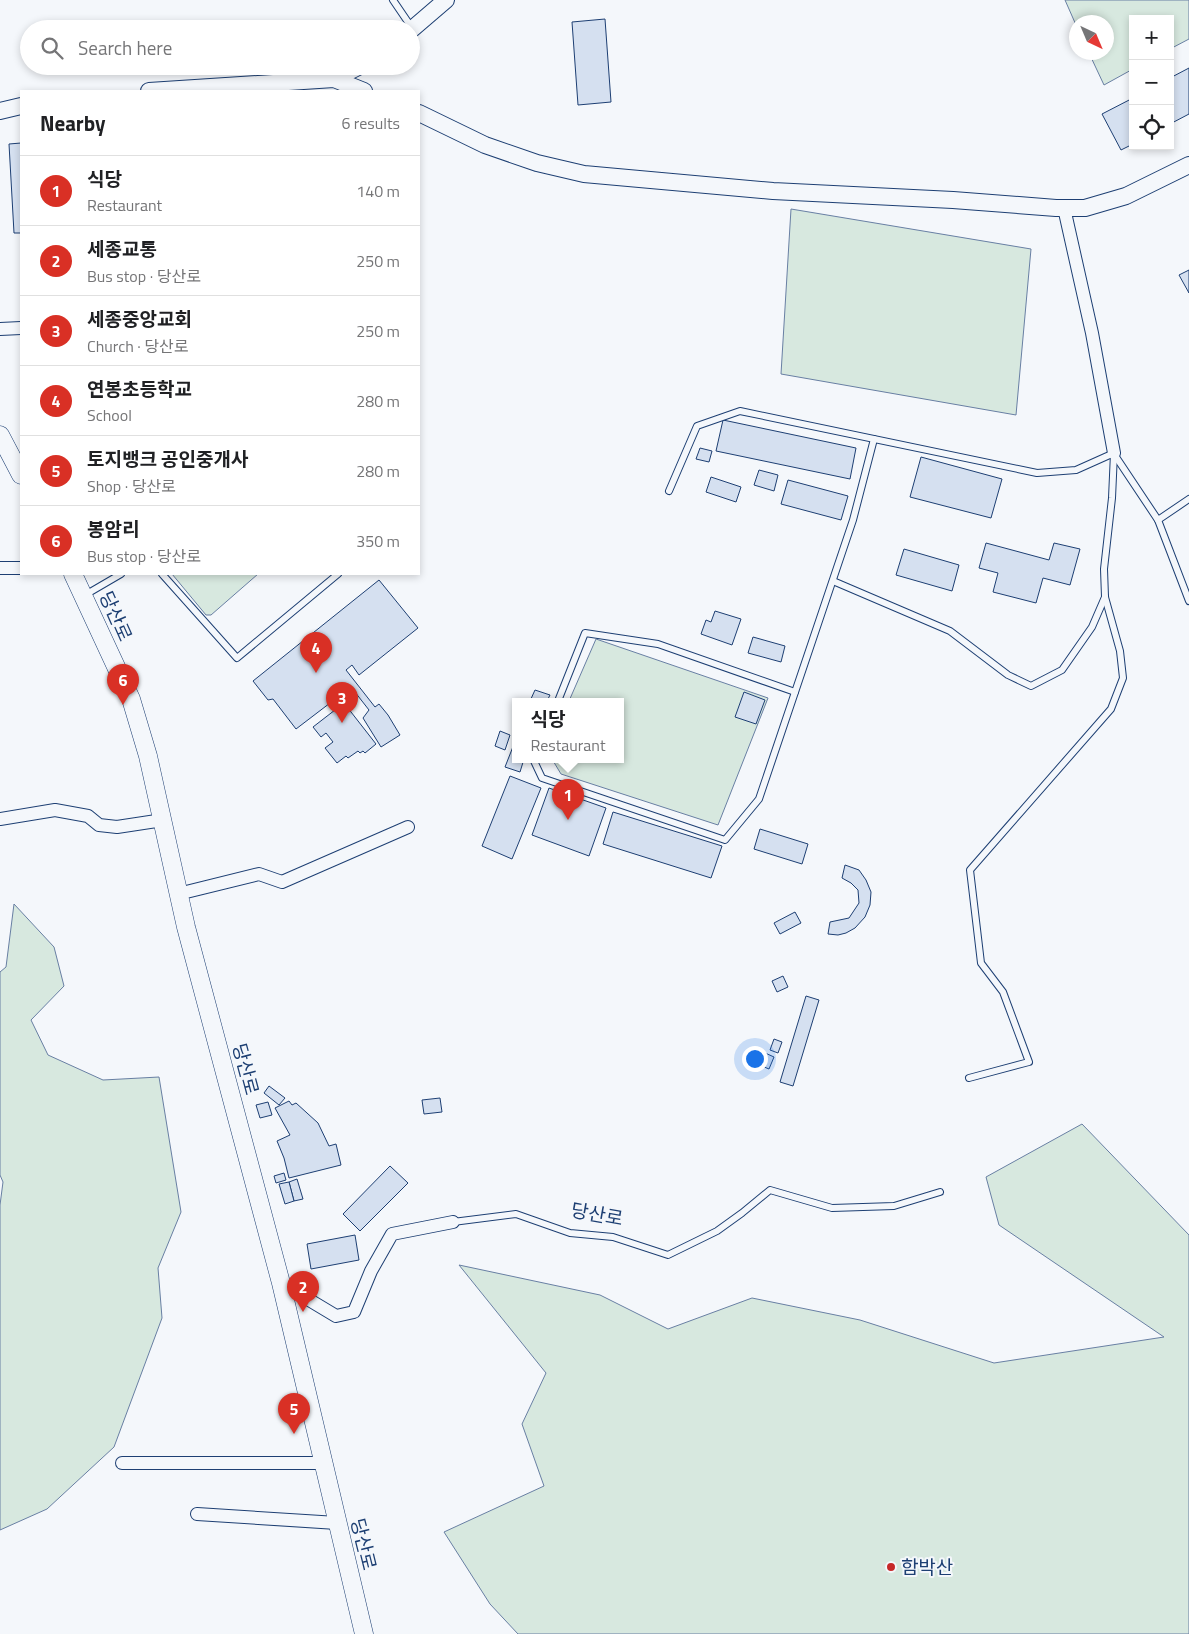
<!DOCTYPE html>
<html lang="en">
<head>
<meta charset="utf-8">
<style>
	:root { --surface:#fff; --page:#f2f2f2; --text:#202124; --muted:#757577; --line:#e0e0e0; --accent:#d93025 }
	body { margin:0; font-family:"Titillium Web","Noto Sans KR",sans-serif; background:var(--page); color:var(--text) }
	.controls { position:absolute; right:15px; top:15px; display:grid; overflow:hidden; border-radius:0px; box-shadow:0 2px 8px #0003 }
	.controls button { width:45px; height:45px; display:grid; place-items:center; padding:0; border:0; border-bottom:1px solid var(--line); background:var(--surface); color:var(--text); font:25px sans-serif }
	.compass { position:absolute; left:1069px; top:15px; width:45px; height:45px; border-radius:50%; background:var(--surface); box-shadow:0 2px 8px #0003; rotate:136deg }
	.you { position:absolute; left:754px; top:1058px; width:18px; height:18px; margin:-12px; border:4px solid #fff; border-radius:50%; background:#1a73e8; box-shadow:0 0 0 8px #1a73e833 }
	.badge { display:grid; place-items:center; width:32px; height:32px; border-radius:50%; background:var(--accent); color:#fff; font-size:16px; font-weight:700 }
	.pin { position:absolute; translate:-50% -41px; filter:drop-shadow(0 1px 2px #0008) }
	.pin::after { content:''; position:absolute; top:26px; width:18px; height:15px; background:inherit; clip-path:polygon(0 0,100% 0,50% 100%) }
	.popup { position:absolute; left:512px; top:698px; width:112px; height:65px; box-sizing:border-box; display:grid; place-content:center; border-radius:0px; background:var(--surface); filter:drop-shadow(0 1px 4px #0005); font-size:16px; white-space:nowrap; color:var(--muted) }
	.popup b { font-size:19px; color:var(--text) }
	.popup::after { content:''; position:absolute; left:50%; top:100%; margin-left:-10px; border:10px solid transparent; border-top-color:var(--surface) }
	.list { margin:0; padding:0; list-style:none }
	h2 { display:flex; justify-content:space-between; align-items:center; height:65px; margin:0; padding:0 20px; font-size:21px }
	h2 small { font-size:16px; font-weight:400; color:var(--muted) }
	.list li { display:grid; grid-template-columns:32px 1fr auto; gap:15px; align-items:center; box-sizing:border-box; height:70px; padding:0 20px; border-top:1px solid var(--line) }
	.list b { display:block; font-size:19px; white-space:nowrap }
	.list p { margin:0; font-size:16px; white-space:nowrap; color:var(--muted) }
	.list em { font-size:16px; font-style:normal; color:var(--muted) }
	.icon { flex:none; width:28px; height:28px; fill:none; stroke:currentColor; stroke-width:2; stroke-linecap:round; stroke-linejoin:round }
	.map { position:relative; flex:none; width:1189px; height:1634px; overflow:hidden }
	.search { position:absolute; background:var(--surface); box-shadow:0 2px 8px #0003; left:20px; top:20px; width:400px; height:55px; display:flex; align-items:center; gap:12px; box-sizing:border-box; padding:0 18px; border-radius:28px; color:var(--muted); font-size:19px }
	.panel { position:absolute; background:var(--surface); box-shadow:0 2px 8px #0003; left:20px; top:90px; width:400px; height:485px; border-radius:0px }
	.map>svg:first-child { display:block }
</style>
</head>
<body>
<div class="map">
<svg width="1189" height="1634" viewBox="0 0 1189 1634">
	<rect width="100%" height="100%" fill="#f4f7fb"/>
	<g fill="#d7e8df" stroke="#687fa3">
		<polygon points="1065,0 1189,0 1189,39 1170,49 1170,19 1133,19 1133,69 1104,85 1089,53 1106,52 1106,22 1076,22 1076,25"/>
		<polygon points="791,209 1031,249 1016,415 781,374"/>
		<polygon points="172,574 258,574 211,615 206,615"/>
		<polygon points="596,639 768,698 718,825 561,774 552,759 620,759 620,701 569,701"/>
		<polygon points="14,904 54,947 64,986 31,1020 48,1055 103,1080 159,1077 181,1212 158,1268 162,1318 114,1447 47,1509 0,1530 0,1205 3,1182 0,1175 0,972 6,967"/>
		<polygon points="1082,1124 1189,1235 1189,1634 518,1634 490,1604 444,1532 544,1486 522,1424 546,1373 459,1265 600,1295 668,1329 752,1298 860,1320 994,1363 1164,1337 999,1225 986,1177"/>
	</g>
	<g fill="#d5e0f0" stroke="#1d3f73">
		<polygon points="605,19 611,102 578,105 572,22"/>
		<polygon points="1189,68 1189,114 1170,124 1170,78"/>
		<polygon points="1133,98 1133,144 1121,150 1102,114"/>
		<polygon points="21,143 21,233 14,233 9,144"/>
		<polygon points="1189,270 1189,293 1179,275"/>
		<polygon points="723,420 856,448 850,479 716,451"/>
		<polygon points="700,448 712,451 709,462 696,459"/>
		<polygon points="921,457 1002,479 991,518 910,497"/>
		<polygon points="759,470 778,475 774,491 754,485"/>
		<polygon points="711,477 741,487 736,502 706,492"/>
		<polygon points="788,480 848,496 841,520 781,504"/>
		<polygon points="986,543 1049,560 1054,543 1080,549 1070,585 1043,578 1036,603 993,592 998,573 979,568"/>
		<polygon points="904,549 959,565 952,591 896,575"/>
		<polygon points="379,580 418,628 359,675 352,665 346,670 375,707 379,704 388,715 400,735 381,747 363,718 369,710 351,687 296,729 273,699 268,700 253,681"/>
		<polygon points="715,611 741,619 732,645 701,634 706,620 711,622"/>
		<polygon points="753,637 785,646 781,662 748,653"/>
		<polygon points="535,690 550,695 547,701 530,701"/>
		<polygon points="744,692 765,700 756,724 735,717"/>
		<polygon points="344,703 376,744 365,753 363,751 360,753 358,751 348,758 346,756 337,763 325,748 333,742 326,733 321,737 313,727"/>
		<polygon points="500,731 510,735 505,750 495,746"/>
		<polygon points="516,739 516,759 524,759 520,772 505,767"/>
		<polygon points="510,776 541,788 512,859 482,846"/>
		<polygon points="549,788 606,808 589,856 532,835"/>
		<polygon points="613,812 722,846 711,878 603,844"/>
		<polygon points="760,829 808,844 802,864 754,849"/>
		<polygon points="845,865 859,870 866,880 871,892 870,905 865,917 855,928 846,933 838,935 828,934 830,922 849,918 859,903 858,890 851,883 842,878"/>
		<polygon points="795,912 801,923 780,934 774,923"/>
		<polygon points="783,976 788,987 777,992 772,981"/>
		<polygon points="806,996 819,1000 793,1086 780,1082"/>
		<polygon points="774,1039 782,1042 778,1053 770,1050"/>
		<polygon points="763,1052 774,1057 769,1069 757,1064"/>
		<polygon points="269,1086 285,1098 279,1105 264,1093"/>
		<polygon points="440,1098 442,1112 424,1114 422,1100"/>
		<polygon points="289,1101 292,1105 296,1103 318,1123 329,1146 336,1144 341,1165 289,1178 284,1158 277,1141 290,1135 275,1108"/>
		<polygon points="268,1102 272,1115 260,1118 256,1105"/>
		<polygon points="390,1166 408,1183 360,1231 343,1214"/>
		<polygon points="284,1173 286,1180 276,1183 274,1176"/>
		<polygon points="297,1179 303,1199 294,1201 289,1182"/>
		<polygon points="289,1182 294,1201 285,1204 279,1184"/>
		<polygon points="355,1235 359,1260 311,1269 307,1244"/>
	</g>
	<g fill="none" stroke-linecap="round" stroke-linejoin="round">
		<defs>
			<g id="service">
				<polyline points="393,0 412,28"/>
				<polyline points="1114,454 1158,520 1189,601"/>
				<polyline points="669,491 697,426 740,411 1037,473 1076,470 1114,453"/>
				<polyline points="1158,520 1189,499"/>
				<polyline points="162,574 237,658 338,574"/>
				<polyline points="833,581 950,631 1008,675 1031,686 1062,670 1092,627 1105,597"/>
				<polyline points="85,595 121,574"/>
				<polyline points="558,701 585,633 658,644 795,692"/>
				<polyline points="535,759 534,761 542,778 725,840 759,799 853,520 874,439"/>
				<polyline points="969,1078 1029,1062 1003,992 981,963 970,870 1111,709 1123,678 1120,651 1105,597 1104,569 1112,498 1114,453"/>
				<polyline points="453,1222 516,1214 570,1233 613,1237 668,1255 717,1231 742,1213 770,1190 832,1208 894,1206 940,1192"/>
			</g>
			<g id="minor">
				<polyline points="1064,208 1092,333 1114,453"/>
				<polyline points="0,329 21,328"/>
				<polyline points="0,568 21,568"/>
				<polyline points="0,819 55,810 88,816 99,825 117,827 163,820"/>
				<polyline points="178,894 259,874 282,882 408,827"/>
				<polyline points="281,1283 336,1316 354,1312 371,1271 392,1234 453,1222"/>
				<polyline points="122,1463 322,1463"/>
				<polyline points="197,1514 337,1523"/>
			</g>
			<g id="tertiary">
				<polyline points="411,30 446,0"/>
				<polyline points="334,79 360,66"/>
				<polyline points="149,91 334,79 364,91"/>
				<polyline points="0,111 21,106"/>
				<polyline points="419,113 485,145 537,163 584,174 773,191 953,200 1056,208 1085,208 1126,196 1189,165"/>
			</g>
			<g id="secondary">
				<polyline points="0,435 21,475"/>
				<polyline points="73,574 131,699 148,756 186,927 281,1283 364,1634"/>
			</g>
		</defs>
		<use href="#service" stroke="#1d3f73" stroke-width="8"/>
		<use href="#minor" stroke="#1d3f73" stroke-width="14"/>
		<use href="#tertiary" stroke="#1d3f73" stroke-width="18"/>
		<use href="#secondary" stroke="#1d3f73" stroke-width="19"/>
		<use href="#service" stroke="#f4f7fb" stroke-width="6"/>
		<use href="#minor" stroke="#f4f7fb" stroke-width="12"/>
		<use href="#tertiary" stroke="#f4f7fb" stroke-width="16"/>
		<use href="#secondary" stroke="#f4f7fb" stroke-width="18"/>
	</g>
	<circle fill="#c62828" stroke="#f4f7fb" stroke-width="2" cx="891" cy="1567" r="5"/>
	<g text-anchor="middle" stroke-width="4" stroke-linejoin="round" paint-order="stroke">
		<g font-size="19" fill="#1d3f73" stroke="#f4f7fb">
			<text transform="translate(116 616) rotate(66)" y="7">당산로</text>
			<text transform="translate(246 1069) rotate(75)" y="7">당산로</text>
			<text transform="translate(597 1214) rotate(10)" y="7">당산로</text>
			<text transform="translate(364 1544) rotate(76)" y="7">당산로</text>
		</g>
		<g font-size="19" fill="#1d3f73" stroke="#f4f7fb" text-anchor="start">
			<text x="901" y="1574">함박산</text>
		</g>
	</g>
</svg>
<div class="controls">
<button>+</button>
<button>−</button>
<button><svg class="icon" aria-label="locate" viewBox="0 0 24 24"><circle cx="12" cy="12" r="6"/><path d="M12 2v4M12 18v4M2 12h4M18 12h4"/></svg></button>
</div>
<svg class="compass" viewBox="-18 -18 36 36"><path d="M0-13l5 13h-10z" fill="#e53935"/><path d="M0 13l5-13h-10z" fill="#757577"/></svg>
<div class="you"></div>
<div class="pin badge" style="left:568px;top:820px">1</div>
<div class="popup"><b>식당</b>Restaurant</div>
<div class="pin badge" style="left:303px;top:1312px">2</div>
<div class="pin badge" style="left:342px;top:723px">3</div>
<div class="pin badge" style="left:316px;top:673px">4</div>
<div class="pin badge" style="left:294px;top:1434px">5</div>
<div class="pin badge" style="left:123px;top:705px">6</div>
<div class="search"><svg class="icon" aria-label="search" viewBox="0 0 24 24"><circle cx="10" cy="10" r="6"/><path d="M15 15l6 6"/></svg>Search here</div>
<section class="panel">
<h2>Nearby<small>6 results</small></h2>
<ul class="list">
<li><span class="badge">1</span><div><b>식당</b><p>Restaurant</p></div><em>140 m</em></li>
<li><span class="badge">2</span><div><b>세종교통</b><p>Bus stop · 당산로</p></div><em>250 m</em></li>
<li><span class="badge">3</span><div><b>세종중앙교회</b><p>Church · 당산로</p></div><em>250 m</em></li>
<li><span class="badge">4</span><div><b>연봉초등학교</b><p>School</p></div><em>280 m</em></li>
<li><span class="badge">5</span><div><b>토지뱅크 공인중개사</b><p>Shop · 당산로</p></div><em>280 m</em></li>
<li><span class="badge">6</span><div><b>봉암리</b><p>Bus stop · 당산로</p></div><em>350 m</em></li>
</ul>
</section>
</div>
</body>
</html>
